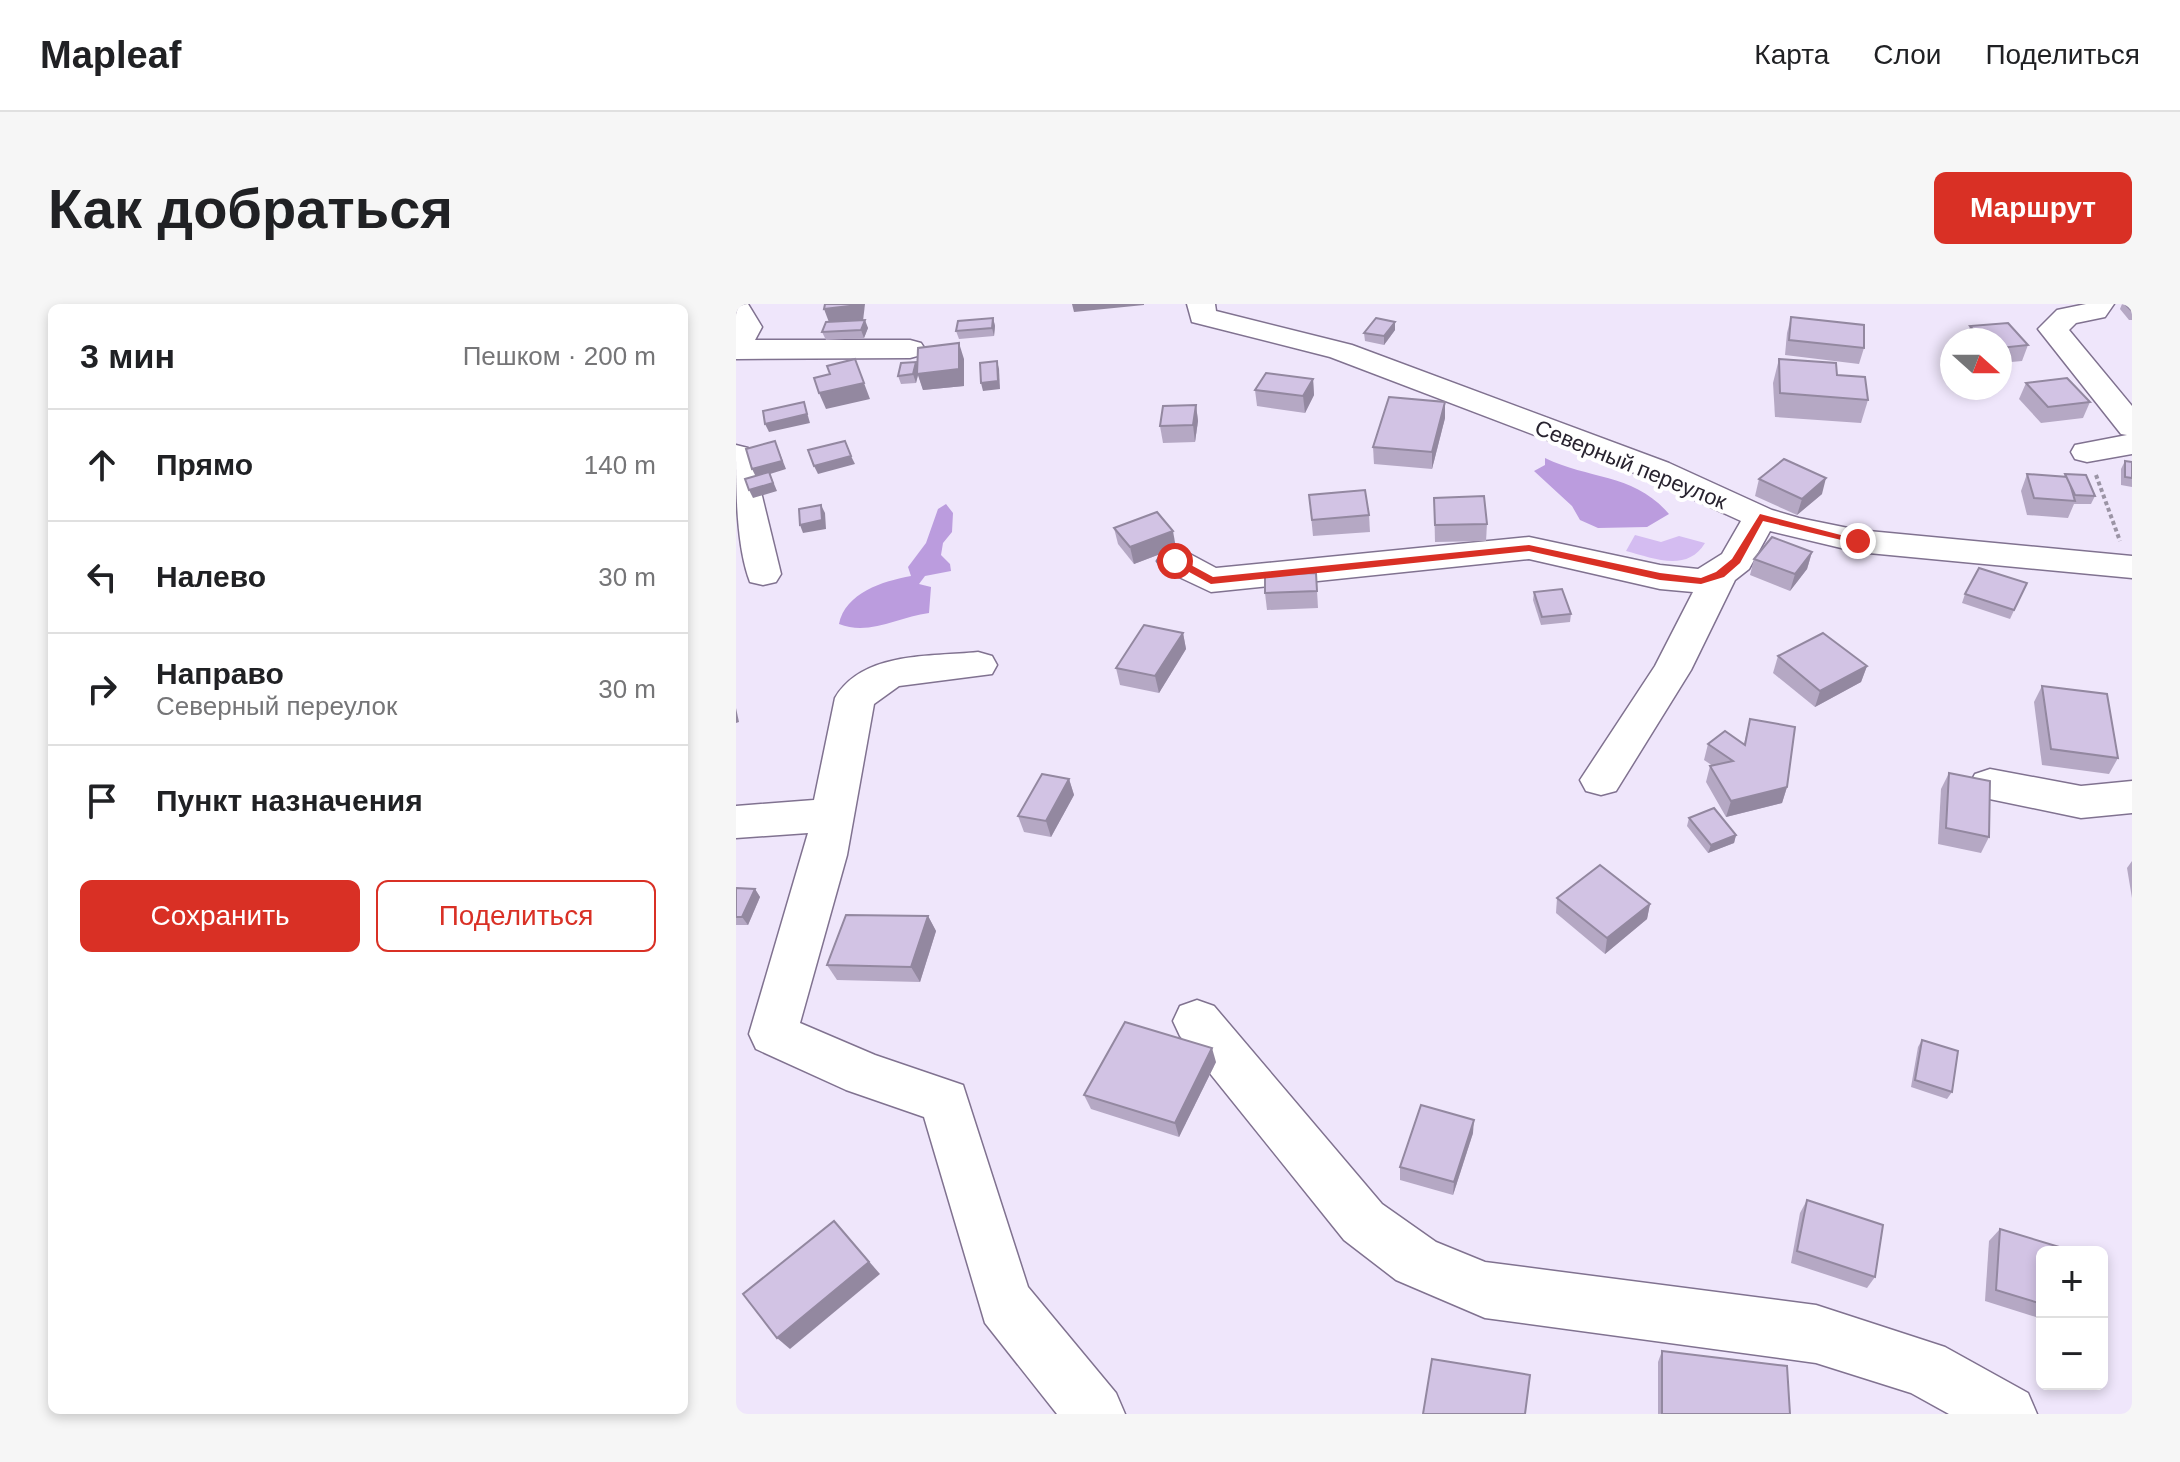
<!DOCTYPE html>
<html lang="ru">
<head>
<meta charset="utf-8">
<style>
	:root { --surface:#fff; --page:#f6f6f6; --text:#202124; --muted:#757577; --line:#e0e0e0; --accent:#d93025 }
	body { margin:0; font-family:Arial,sans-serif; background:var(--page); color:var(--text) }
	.controls { position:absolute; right:24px; bottom:24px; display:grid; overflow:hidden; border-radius:12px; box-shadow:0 4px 12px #0003 }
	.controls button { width:72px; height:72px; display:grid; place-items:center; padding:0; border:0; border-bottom:2px solid var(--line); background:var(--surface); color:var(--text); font:40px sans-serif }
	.compass { position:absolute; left:1204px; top:24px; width:72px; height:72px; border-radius:50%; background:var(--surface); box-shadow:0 4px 12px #0003; rotate:111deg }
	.stop { position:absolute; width:24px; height:24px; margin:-18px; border:6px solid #d93025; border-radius:50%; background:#fff }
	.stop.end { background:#d93025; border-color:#fff; box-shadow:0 2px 8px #0008 }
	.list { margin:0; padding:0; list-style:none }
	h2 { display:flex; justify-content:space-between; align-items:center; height:104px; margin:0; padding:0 32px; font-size:34px }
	h2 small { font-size:26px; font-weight:400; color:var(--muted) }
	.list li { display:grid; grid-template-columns:52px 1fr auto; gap:24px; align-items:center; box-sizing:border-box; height:112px; padding:0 32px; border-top:2px solid var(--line) }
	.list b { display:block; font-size:30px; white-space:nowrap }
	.list p { margin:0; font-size:26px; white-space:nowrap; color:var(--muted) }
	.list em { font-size:26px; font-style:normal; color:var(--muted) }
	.actions { display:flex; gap:16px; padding:24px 32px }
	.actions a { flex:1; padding:18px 0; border:2px solid var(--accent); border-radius:12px; text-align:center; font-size:28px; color:var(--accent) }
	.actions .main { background:var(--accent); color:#fff }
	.icon { flex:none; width:44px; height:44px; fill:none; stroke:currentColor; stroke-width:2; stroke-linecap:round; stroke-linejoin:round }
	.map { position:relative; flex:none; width:1396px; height:1110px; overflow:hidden; border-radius:12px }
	header { display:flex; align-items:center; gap:48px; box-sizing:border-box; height:112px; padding:0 40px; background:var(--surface); border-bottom:2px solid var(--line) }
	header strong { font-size:38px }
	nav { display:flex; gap:44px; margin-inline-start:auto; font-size:28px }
	.intro { display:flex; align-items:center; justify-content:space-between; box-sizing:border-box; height:192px; padding:0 48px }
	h1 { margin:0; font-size:56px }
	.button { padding:20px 36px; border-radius:12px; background:var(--accent); color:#fff; font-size:28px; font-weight:700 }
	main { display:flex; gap:48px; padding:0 48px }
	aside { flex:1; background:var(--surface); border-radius:12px; box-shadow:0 4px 12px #0003 }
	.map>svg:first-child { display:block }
</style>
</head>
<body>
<header>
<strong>Mapleaf</strong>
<nav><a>Карта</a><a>Слои</a><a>Поделиться</a></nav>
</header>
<div class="intro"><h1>Как добраться</h1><a class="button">Маршрут</a></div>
<main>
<aside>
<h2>3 мин<small>Пешком · 200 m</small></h2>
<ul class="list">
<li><svg class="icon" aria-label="ahead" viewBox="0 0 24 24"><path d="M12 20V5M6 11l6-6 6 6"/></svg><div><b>Прямо</b></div><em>140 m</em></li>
<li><svg class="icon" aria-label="left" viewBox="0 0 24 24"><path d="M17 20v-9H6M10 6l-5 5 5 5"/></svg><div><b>Налево</b></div><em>30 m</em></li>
<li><svg class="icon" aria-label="right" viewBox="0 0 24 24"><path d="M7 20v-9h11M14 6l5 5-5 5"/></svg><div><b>Направо</b><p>Северный переулок</p></div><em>30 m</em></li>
<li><svg class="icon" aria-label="arrive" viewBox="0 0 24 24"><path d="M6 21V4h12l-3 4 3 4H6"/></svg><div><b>Пункт назначения</b></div></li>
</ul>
<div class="actions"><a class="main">Сохранить</a><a>Поделиться</a></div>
</aside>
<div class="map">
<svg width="1396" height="1110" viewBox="0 0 1396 1110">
	<rect width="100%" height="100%" fill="#efe6fb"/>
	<path fill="#d4bcf1" d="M899 231 925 238 943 232 969 239C951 269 917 254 890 247Z"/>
	<g fill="#bb9cde">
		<path d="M809 154C854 176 898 169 933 210L911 223 862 224 844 216 836 202 798 167 809 161Z"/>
		<path d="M210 200 217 209 216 228 207 239 205 251 214 260 215 267 189 272 183 280 195 283 193 309C163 313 133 332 103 320 109 289 147 277 175 272L172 263 190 239 202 205Z"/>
	</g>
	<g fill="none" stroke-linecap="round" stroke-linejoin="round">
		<defs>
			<g id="minor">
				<polygon points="0,0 12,0 26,23 19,36 174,36 185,39 189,45 185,51 174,54 0,55"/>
				<polygon points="451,0 479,0 480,7 616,41 933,159 1036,206 1063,214 1122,226 1396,252 1396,274 1122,248 1034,227 1013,265 999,276 955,366 880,487 865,491 850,487 844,476 919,362 957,288 924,285 793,255 475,288 426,265 421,257 426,249 439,246 452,249 480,264 793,233 924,261 962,265 986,250 1005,217 909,173 594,53 456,18"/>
				<polygon points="1350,0 1378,0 1369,13 1340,19 1333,26 1396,102 1396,150 1351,158 1339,155 1335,148 1339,141 1391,131 1385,130 1302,25 1321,6"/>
				<path d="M0 141 12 144 16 151 45 270 40 278 27 281 14 278C0 242 0 183 0 141Z"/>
				<path d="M242 348 256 352 261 361 256 370 163 382 138 400 111 551 64 719 139 751 227 781 292 983 380 1089 389 1110H321L249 1019 188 813 110 786 20 745 13 730 72 529 0 534V502L78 496 99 394C127 347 195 353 242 348Z"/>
				<polygon points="1254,465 1345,482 1396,477 1396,509 1345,514 1239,492 1233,481 1239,470"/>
				<polygon points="461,696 478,702 646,900 700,938 749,958 1080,1001 1209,1043 1292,1089 1301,1110 1213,1110 1175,1089 1080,1059 749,1014 660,976 608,936 444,732 437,717 444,702"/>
			</g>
		</defs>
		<use href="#minor" stroke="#807290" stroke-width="3"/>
		<polyline stroke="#9b94a5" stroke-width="4" stroke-dasharray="4 3" stroke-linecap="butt" points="1360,171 1384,237"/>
		<use href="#minor" fill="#fff" fill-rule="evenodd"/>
	</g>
	<g fill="#b5a8c4">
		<polygon points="1386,0 1396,0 1396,16 1393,16 1384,5"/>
		<polygon points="1055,13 1128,44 1123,60 1049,51 1051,29"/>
		<polygon points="257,14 259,22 258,32 223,35 220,27"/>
		<polygon points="127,16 132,24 128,34 90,36 86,28 93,18"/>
		<polygon points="659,18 659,26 648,41 629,37 628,29"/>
		<polygon points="1234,22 1292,41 1286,57 1264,59 1264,36 1230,36"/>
		<polygon points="228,55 228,82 187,86 182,71 180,79 165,80 162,72 180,58 182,63"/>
		<polygon points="1043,55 1101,71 1132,96 1125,119 1039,113 1037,79"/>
		<polygon points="577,75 578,91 569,109 521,102 519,86"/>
		<polygon points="1290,79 1354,98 1347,114 1305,119 1283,95"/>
		<polygon points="709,98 709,114 696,165 638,160 637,143"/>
		<polygon points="460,101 462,117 459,138 427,139 424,122"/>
		<polygon points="1389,157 1396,158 1396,183 1385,181 1385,165"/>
		<polygon points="1291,170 1328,173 1329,170 1359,192 1355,200 1338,200 1332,214 1291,211 1285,187"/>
		<polygon points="1023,175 1086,190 1061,211 1019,192"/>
		<polygon points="573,191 633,211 634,228 577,232"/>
		<polygon points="698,194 751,220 750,237 699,238"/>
		<polygon points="378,224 440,244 398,260 382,240"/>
		<polygon points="1076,248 1071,265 1054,287 1014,271 1018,255"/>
		<polygon points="580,269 582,304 531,306 529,289"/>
		<polygon points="1291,279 1274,315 1226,299 1229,290"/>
		<polygon points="798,288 835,310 834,318 805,321 797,296"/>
		<polygon points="447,329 450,345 423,389 384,381 380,364"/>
		<polygon points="1042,352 1131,362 1125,378 1079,403 1037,369"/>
		<polygon points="1306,382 1382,454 1373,470 1306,461 1298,398"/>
		<polygon points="1014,415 1051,483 1046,499 990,513 970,478 974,462 977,462 968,456 972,440 1008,440"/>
		<polygon points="1213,469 1253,533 1245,549 1202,540 1205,485"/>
		<polygon points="333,475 338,491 315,533 288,528 282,512"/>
		<polygon points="953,514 1000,531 998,539 972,549 951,522"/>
		<polygon points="1396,557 1396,594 1391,564"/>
		<polygon points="0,584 19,585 24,593 12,621 0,621"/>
		<polygon points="821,594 914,600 911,615 869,650 820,609"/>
		<polygon points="192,612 200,627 184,678 101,676 91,661"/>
		<polygon points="1186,736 1216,788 1211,795 1175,783 1182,743"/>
		<polygon points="480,758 443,833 355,805 348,791"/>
		<polygon points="737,829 717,891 664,876 664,863"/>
		<polygon points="1071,896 1139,973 1131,984 1055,959 1064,909"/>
		<polygon points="1264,925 1306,948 1306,1015 1249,997 1253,937"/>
		<polygon points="926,1047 1054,1110 922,1110 922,1058"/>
	</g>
	<g fill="#9388a0">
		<polygon points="122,0 129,0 127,17 94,21 88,5"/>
		<polygon points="336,0 408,0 408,1 338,8"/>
		<polygon points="257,14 259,22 258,32 256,24"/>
		<polygon points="129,16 132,24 128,34 125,26"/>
		<polygon points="659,18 659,26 648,41 648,32"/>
		<polygon points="223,39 228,55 228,82 187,86 182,71 180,79 177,70 180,58 183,66"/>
		<polygon points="119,55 134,95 90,105 83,89"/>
		<polygon points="261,57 263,65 264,85 247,87 245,79"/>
		<polygon points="577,75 578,91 569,109 567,92"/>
		<polygon points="68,98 74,119 33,128 29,120"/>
		<polygon points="709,98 709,114 696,165 696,148"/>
		<polygon points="460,101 462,117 459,138 457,121"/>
		<polygon points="39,137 50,165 34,170 41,187 17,194 13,186 20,173 16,165"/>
		<polygon points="115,152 119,160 82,170 78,162"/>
		<polygon points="1090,174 1086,190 1061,211 1066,195"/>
		<polygon points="85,201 89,209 90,225 67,229 64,221"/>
		<polygon points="437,227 440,244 398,260 394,243"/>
		<polygon points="1076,248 1071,265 1054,287 1059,270"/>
		<polygon points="447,329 450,345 423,389 419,372"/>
		<polygon points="1131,362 1125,378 1079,403 1084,387"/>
		<polygon points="0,404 3,418 0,419"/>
		<polygon points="333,475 338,491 315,533 310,517"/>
		<polygon points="1051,483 1046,499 990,513 995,497"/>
		<polygon points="1000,531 998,539 972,549 975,541"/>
		<polygon points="19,585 24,593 12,621 6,613"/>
		<polygon points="914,600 911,615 869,650 871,634"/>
		<polygon points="192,612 200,627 184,678 175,663"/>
		<polygon points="476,744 480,758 443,833 439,819"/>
		<polygon points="738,816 737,829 717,891 718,878"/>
		<polygon points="98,917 144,970 54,1045 41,1034"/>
	</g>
	<g fill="#d2c3e4" stroke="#9388a0" stroke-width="2">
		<polygon points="89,0 122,0 122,1 88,5"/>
		<polygon points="1389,0 1396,0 1396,7"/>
		<polygon points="1055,13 1128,21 1128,44 1053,36"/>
		<polygon points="257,14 256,24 220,27 222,17"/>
		<polygon points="640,14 659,18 648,32 628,29"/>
		<polygon points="129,16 125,26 86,28 90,18"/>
		<polygon points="1272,19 1292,41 1264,44 1264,36 1246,36 1234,22"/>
		<polygon points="223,39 223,65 181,70 182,44"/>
		<polygon points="119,55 128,79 83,89 78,74 94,70 91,62"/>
		<polygon points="1043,55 1100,59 1101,71 1129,73 1132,96 1044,89"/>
		<polygon points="261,57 262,77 245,79 244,59"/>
		<polygon points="180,58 177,70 162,72 165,59"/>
		<polygon points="530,69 577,75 567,92 519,86"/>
		<polygon points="1331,74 1354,98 1312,103 1290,79"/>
		<polygon points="653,93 709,98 696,148 637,143"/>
		<polygon points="68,98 71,110 29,120 27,107"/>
		<polygon points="460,101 457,121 424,122 427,102"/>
		<polygon points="39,137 46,157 16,165 10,145"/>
		<polygon points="109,137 115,152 78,162 72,146"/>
		<polygon points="1048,155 1090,174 1066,195 1023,175"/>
		<polygon points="1389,157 1396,158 1396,174 1389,173"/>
		<polygon points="33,168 37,179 13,186 9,175"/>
		<polygon points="1291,170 1332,173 1339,197 1298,194"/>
		<polygon points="1329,170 1350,171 1359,192 1339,191"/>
		<polygon points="629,186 633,211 576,216 573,191"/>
		<polygon points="748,192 751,220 699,221 698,194"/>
		<polygon points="85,201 86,216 64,221 63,205"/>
		<polygon points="421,208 437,227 394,243 378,224"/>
		<polygon points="1036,233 1076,248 1059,270 1018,255"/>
		<polygon points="1243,264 1291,279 1278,306 1229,290"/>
		<polygon points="580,269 581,287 529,289 529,271"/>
		<polygon points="826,285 835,310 806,313 798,288"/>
		<polygon points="408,321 447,329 419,372 380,364"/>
		<polygon points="1087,329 1131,362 1084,387 1042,352"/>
		<polygon points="1306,382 1371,390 1382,454 1315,445"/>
		<polygon points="1014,415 1059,423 1051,483 995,497 974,462 997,457 972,440 989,427 1009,441"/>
		<polygon points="1213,469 1254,477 1253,533 1210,524"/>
		<polygon points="306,470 333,475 310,517 282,512"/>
		<polygon points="978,504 1000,531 975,541 953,514"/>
		<polygon points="864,561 914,600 871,634 821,594"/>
		<polygon points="0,584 19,585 6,613 0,613"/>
		<polygon points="110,611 192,612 175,663 91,661"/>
		<polygon points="389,718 476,744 439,819 348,791"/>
		<polygon points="1186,736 1222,747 1216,788 1179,776"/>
		<polygon points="685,801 738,816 718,878 664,863"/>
		<polygon points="1071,896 1147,921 1139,973 1061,947"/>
		<polygon points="98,917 133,958 41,1034 7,990"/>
		<polygon points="1264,925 1330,945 1330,948 1306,948 1306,1000 1260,986"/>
		<polygon points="926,1047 1051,1062 1054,1110 926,1110"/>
		<polygon points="696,1055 794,1071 789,1110 687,1110"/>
	</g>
	<polygon fill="#d93025" points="1024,210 1128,237 1122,240 1027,217 1004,259 988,273 965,280 924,276 793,247 475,280 433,257 442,254 477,273 793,241 924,269 965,274 980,268 996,255"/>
	<g text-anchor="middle" stroke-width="8" stroke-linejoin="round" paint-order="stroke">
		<g font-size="22" fill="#28232f" stroke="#fff">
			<text transform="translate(895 160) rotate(22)" y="8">Северный переулок</text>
		</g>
	</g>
</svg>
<div class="controls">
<button>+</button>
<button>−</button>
</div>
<svg class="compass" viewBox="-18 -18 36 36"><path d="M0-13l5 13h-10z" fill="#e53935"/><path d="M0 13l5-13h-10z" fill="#757577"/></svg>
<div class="stop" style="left:439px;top:257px"></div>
<div class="stop end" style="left:1122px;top:237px"></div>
</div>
</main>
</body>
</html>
